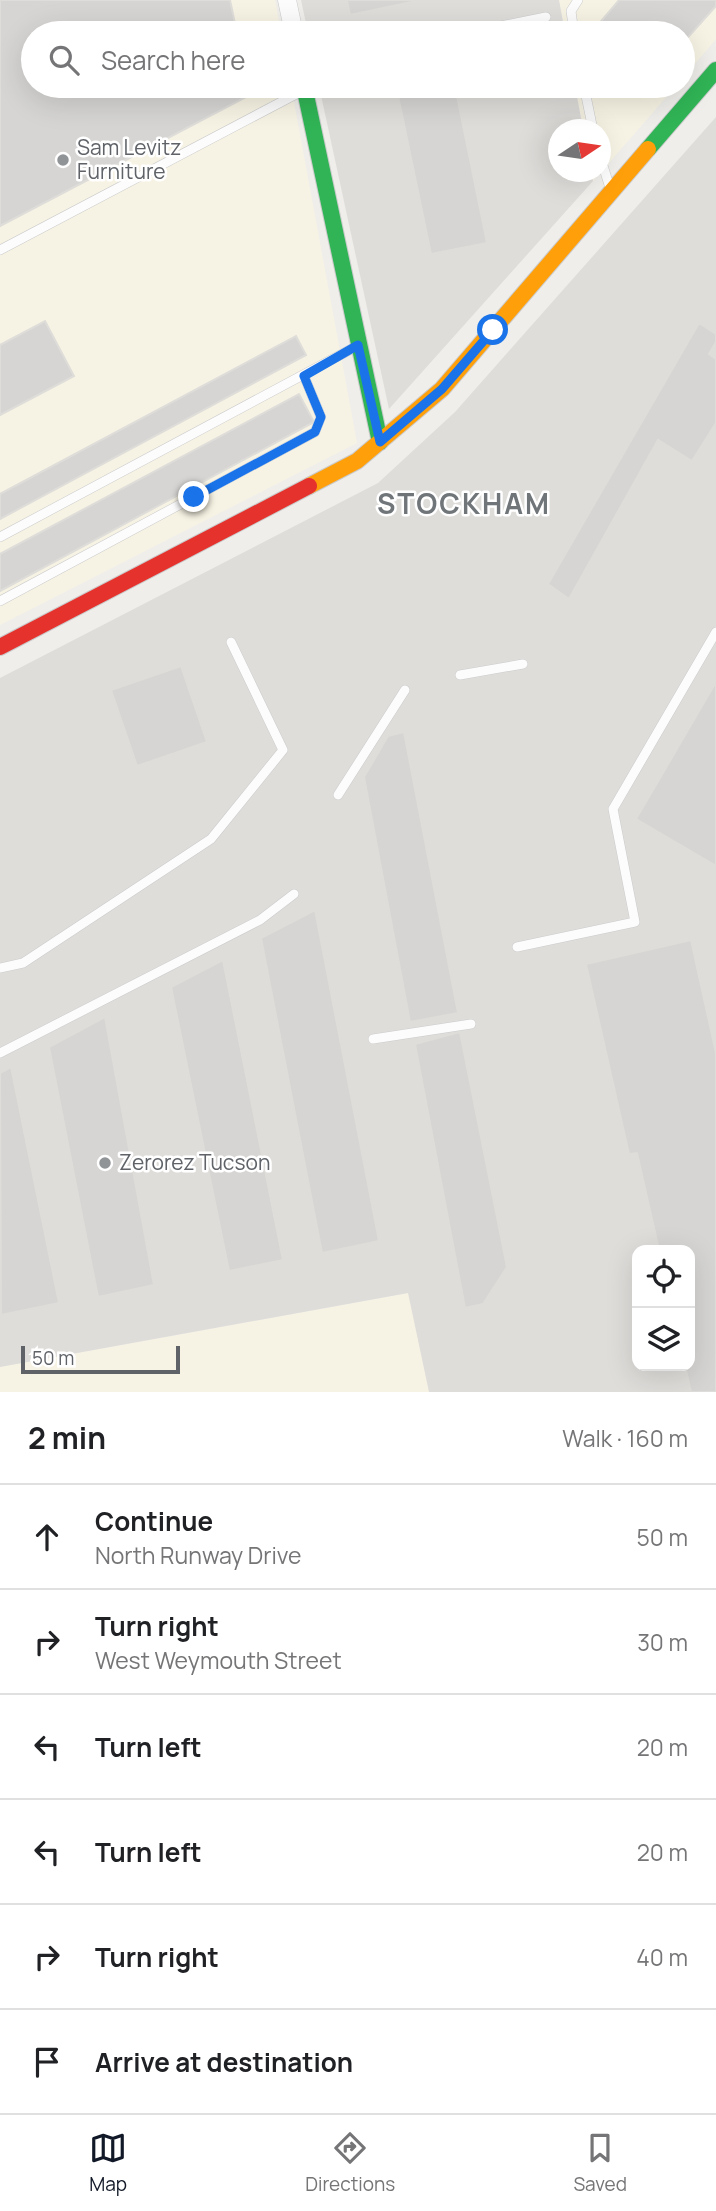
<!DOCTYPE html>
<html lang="en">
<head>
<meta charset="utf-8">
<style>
	:root { --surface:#fff; --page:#f6f6f6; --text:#202124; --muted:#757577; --line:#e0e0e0; --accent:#111827 }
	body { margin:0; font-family:Manrope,sans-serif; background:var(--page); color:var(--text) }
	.controls { position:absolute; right:21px; bottom:21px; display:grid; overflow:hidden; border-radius:14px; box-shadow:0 7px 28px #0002 }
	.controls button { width:63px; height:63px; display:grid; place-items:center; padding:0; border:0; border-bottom:2px solid var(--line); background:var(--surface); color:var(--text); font:35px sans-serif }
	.compass { position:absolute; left:548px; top:119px; width:63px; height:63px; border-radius:50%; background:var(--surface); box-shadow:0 7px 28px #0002; rotate:77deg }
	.scale { position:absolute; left:21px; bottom:18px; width:159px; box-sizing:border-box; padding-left:7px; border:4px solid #5f6368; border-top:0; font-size:19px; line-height:24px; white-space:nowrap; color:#5f6368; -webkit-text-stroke:5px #fff; paint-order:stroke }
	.stop { position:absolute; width:21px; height:21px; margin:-16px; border:5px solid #1a73e8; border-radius:50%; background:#fff }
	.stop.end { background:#1a73e8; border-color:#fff; box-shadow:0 2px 7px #0008 }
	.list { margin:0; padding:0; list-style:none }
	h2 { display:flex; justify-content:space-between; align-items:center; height:91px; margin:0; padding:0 28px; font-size:30px }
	h2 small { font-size:23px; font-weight:400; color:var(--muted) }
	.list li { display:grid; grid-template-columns:46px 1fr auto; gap:21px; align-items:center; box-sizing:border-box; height:105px; padding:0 28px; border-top:2px solid var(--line) }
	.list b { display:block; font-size:26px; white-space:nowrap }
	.list p { margin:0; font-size:23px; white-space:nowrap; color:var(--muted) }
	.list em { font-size:23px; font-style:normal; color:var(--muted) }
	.icon { flex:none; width:38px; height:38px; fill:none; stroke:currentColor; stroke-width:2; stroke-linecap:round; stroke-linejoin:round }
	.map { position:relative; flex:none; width:716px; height:1392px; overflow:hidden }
	.search { position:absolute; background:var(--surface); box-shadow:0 7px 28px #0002; left:21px; right:21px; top:21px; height:77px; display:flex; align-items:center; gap:18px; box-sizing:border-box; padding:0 24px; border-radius:38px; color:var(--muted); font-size:26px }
	.sheet { height:721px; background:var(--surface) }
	nav { display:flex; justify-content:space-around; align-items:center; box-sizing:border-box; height:98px; border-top:2px solid var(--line); background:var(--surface); font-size:19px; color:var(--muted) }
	nav a { display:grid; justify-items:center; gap:4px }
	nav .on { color:var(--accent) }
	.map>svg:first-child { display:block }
</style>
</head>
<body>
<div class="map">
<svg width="716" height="1392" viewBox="0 0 716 1392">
	<rect width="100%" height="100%" fill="#efeeea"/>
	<g fill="#f7f3e4">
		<polygon points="0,0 275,0 281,33 33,33 33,86 291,86 357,443 0,625"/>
		<polygon points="559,0 716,0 716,39 683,78 683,33 565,33"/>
		<polygon points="575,86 676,86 593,181 591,172 600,172 600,130 583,129"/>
		<polygon points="409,1293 429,1392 0,1392 0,1367"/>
	</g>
	<g fill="#dfddda" fill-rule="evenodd">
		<polygon points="301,0 559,0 565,33 308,33"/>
		<polygon points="319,86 575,86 583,129 558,130 558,172 591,172 593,181 389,409"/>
		<path d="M716 117V1392H429L408 1293 0 1367V678L378 483 455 412ZM637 1250H690V1366H637Z"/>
	</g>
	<g fill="#d6d5d3" stroke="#deddd9" stroke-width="2">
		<polygon points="0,0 230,0 237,33 33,33 33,86 248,86 250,95 0,226"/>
		<polygon points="347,0 421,0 350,15"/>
		<polygon points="619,0 716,0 716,6 683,43 683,33 591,33"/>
		<polygon points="396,86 455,86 487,243 431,254"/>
		<polygon points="45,321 74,376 0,415 0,345"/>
		<polygon points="699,323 716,334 716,342 709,354 716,359 716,423 692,461 658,440 569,599 548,584"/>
		<polygon points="296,336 306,355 0,519 0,494"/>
		<polygon points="299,394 314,422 0,591 0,554"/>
		<polygon points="181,666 207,742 137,766 111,690"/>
		<polygon points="716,682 716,866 636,819"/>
		<polygon points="404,732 458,1013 410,1022 364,777 388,736"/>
		<polygon points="315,910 379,1241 322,1253 261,938"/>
		<polygon points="691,940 716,1053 716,1392 691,1392 685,1366 690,1366 690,1250 659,1250 637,1153 629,1154 586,964"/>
		<polygon points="223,960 283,1260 229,1271 171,987"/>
		<polygon points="105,1017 154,1285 98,1297 49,1047"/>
		<polygon points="460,1032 507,1267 483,1304 465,1308 415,1044"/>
		<polygon points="11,1067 59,1303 1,1315 0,1073"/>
	</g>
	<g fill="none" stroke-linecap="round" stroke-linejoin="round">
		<defs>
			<g id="lane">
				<polyline points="466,33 546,17"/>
				<polyline points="574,33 571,11 578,0"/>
				<polyline points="584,86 593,130"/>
				<polyline points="600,156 610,188"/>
				<polyline points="0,250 302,91"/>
				<polyline points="0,537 357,346"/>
				<polyline points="0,601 315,432 321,417 304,376"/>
				<polyline points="460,675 523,664"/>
				<polyline points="338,795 405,690"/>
				<polyline points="517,947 635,922 613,809 716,632"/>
				<polyline points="0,968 23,963 211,839 283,750 231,642"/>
				<polyline points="373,1039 471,1024"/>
				<polyline points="0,1053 260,920 294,894"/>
			</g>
			<polyline id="street" points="287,0 294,33"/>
			<g id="fast">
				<polyline points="304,86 380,442"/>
				<polyline points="648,149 716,70"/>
			</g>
			<polyline id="slow" points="309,486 357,461 442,389 648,149"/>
			<polyline id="jam" points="0,647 309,486"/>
		</defs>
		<use href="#lane" stroke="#cbcccc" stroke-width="10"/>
		<use href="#street" stroke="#cbcccc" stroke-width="19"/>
		<use href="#fast" stroke="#cacacb" stroke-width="18"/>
		<use href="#slow" stroke="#cacacb" stroke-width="18"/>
		<use href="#jam" stroke="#cacacb" stroke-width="18"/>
		<use href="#lane" stroke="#fdfcfc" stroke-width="9"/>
		<use href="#street" stroke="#fdfcfc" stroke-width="18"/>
		<use href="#fast" stroke="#30b455" stroke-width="16"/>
		<use href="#slow" stroke="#ff9f0a" stroke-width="16"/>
		<use href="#jam" stroke="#e5322d" stroke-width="16"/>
	</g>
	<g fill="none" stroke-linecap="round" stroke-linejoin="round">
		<polyline stroke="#1a73e8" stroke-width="9" points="194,497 315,432 321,417 304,376 358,345 380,442 442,389 493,330"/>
	</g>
	<g fill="#919496" stroke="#fff" stroke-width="2.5">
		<circle cx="63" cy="160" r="7"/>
		<circle cx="105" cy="1163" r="7"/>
	</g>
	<g text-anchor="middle" stroke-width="5" stroke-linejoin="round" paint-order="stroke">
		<g font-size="21" fill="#5f6368" stroke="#fff" text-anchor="start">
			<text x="77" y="155">Sam Levitz<tspan x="77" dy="24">Furniture</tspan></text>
			<text x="119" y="1170">Zerorez Tucson</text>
		</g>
		<g font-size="28" font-weight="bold" letter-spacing="2" fill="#70757a" stroke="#fff">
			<text x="464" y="514">STOCKHAM</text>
		</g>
	</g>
</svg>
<div class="controls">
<button><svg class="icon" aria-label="locate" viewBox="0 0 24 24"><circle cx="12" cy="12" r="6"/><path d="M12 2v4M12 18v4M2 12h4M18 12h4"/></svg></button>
<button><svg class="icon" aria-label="layers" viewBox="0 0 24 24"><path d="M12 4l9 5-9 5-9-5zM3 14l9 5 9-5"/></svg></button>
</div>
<svg class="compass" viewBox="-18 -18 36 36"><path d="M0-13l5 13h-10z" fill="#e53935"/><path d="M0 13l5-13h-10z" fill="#757577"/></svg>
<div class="scale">50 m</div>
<div class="stop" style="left:493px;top:330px"></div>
<div class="stop end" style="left:194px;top:497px"></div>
<div class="search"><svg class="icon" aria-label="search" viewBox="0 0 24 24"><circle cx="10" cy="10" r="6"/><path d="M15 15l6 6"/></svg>Search here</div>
</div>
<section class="sheet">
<h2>2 min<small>Walk · 160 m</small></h2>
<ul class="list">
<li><svg class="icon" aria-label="ahead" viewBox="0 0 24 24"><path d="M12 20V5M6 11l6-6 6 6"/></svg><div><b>Continue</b><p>North Runway Drive</p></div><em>50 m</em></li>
<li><svg class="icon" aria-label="right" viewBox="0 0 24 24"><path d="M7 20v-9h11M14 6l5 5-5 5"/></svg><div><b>Turn right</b><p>West Weymouth Street</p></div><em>30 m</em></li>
<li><svg class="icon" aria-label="left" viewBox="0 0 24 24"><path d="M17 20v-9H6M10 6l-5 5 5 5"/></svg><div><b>Turn left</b></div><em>20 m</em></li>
<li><svg class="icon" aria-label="left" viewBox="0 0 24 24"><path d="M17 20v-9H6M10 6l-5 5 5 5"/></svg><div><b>Turn left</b></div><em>20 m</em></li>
<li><svg class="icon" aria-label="right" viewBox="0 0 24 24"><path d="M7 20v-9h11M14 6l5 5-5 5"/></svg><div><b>Turn right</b></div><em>40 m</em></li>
<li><svg class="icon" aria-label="arrive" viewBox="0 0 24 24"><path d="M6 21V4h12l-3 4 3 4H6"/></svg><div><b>Arrive at destination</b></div></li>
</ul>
</section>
<nav>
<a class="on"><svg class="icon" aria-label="map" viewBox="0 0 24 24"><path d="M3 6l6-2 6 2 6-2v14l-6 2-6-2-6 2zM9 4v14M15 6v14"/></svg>Map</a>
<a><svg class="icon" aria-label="directions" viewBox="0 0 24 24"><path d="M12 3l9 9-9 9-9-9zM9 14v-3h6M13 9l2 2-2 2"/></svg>Directions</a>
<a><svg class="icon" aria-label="saved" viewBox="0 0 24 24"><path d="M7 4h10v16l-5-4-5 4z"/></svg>Saved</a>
</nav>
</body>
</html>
